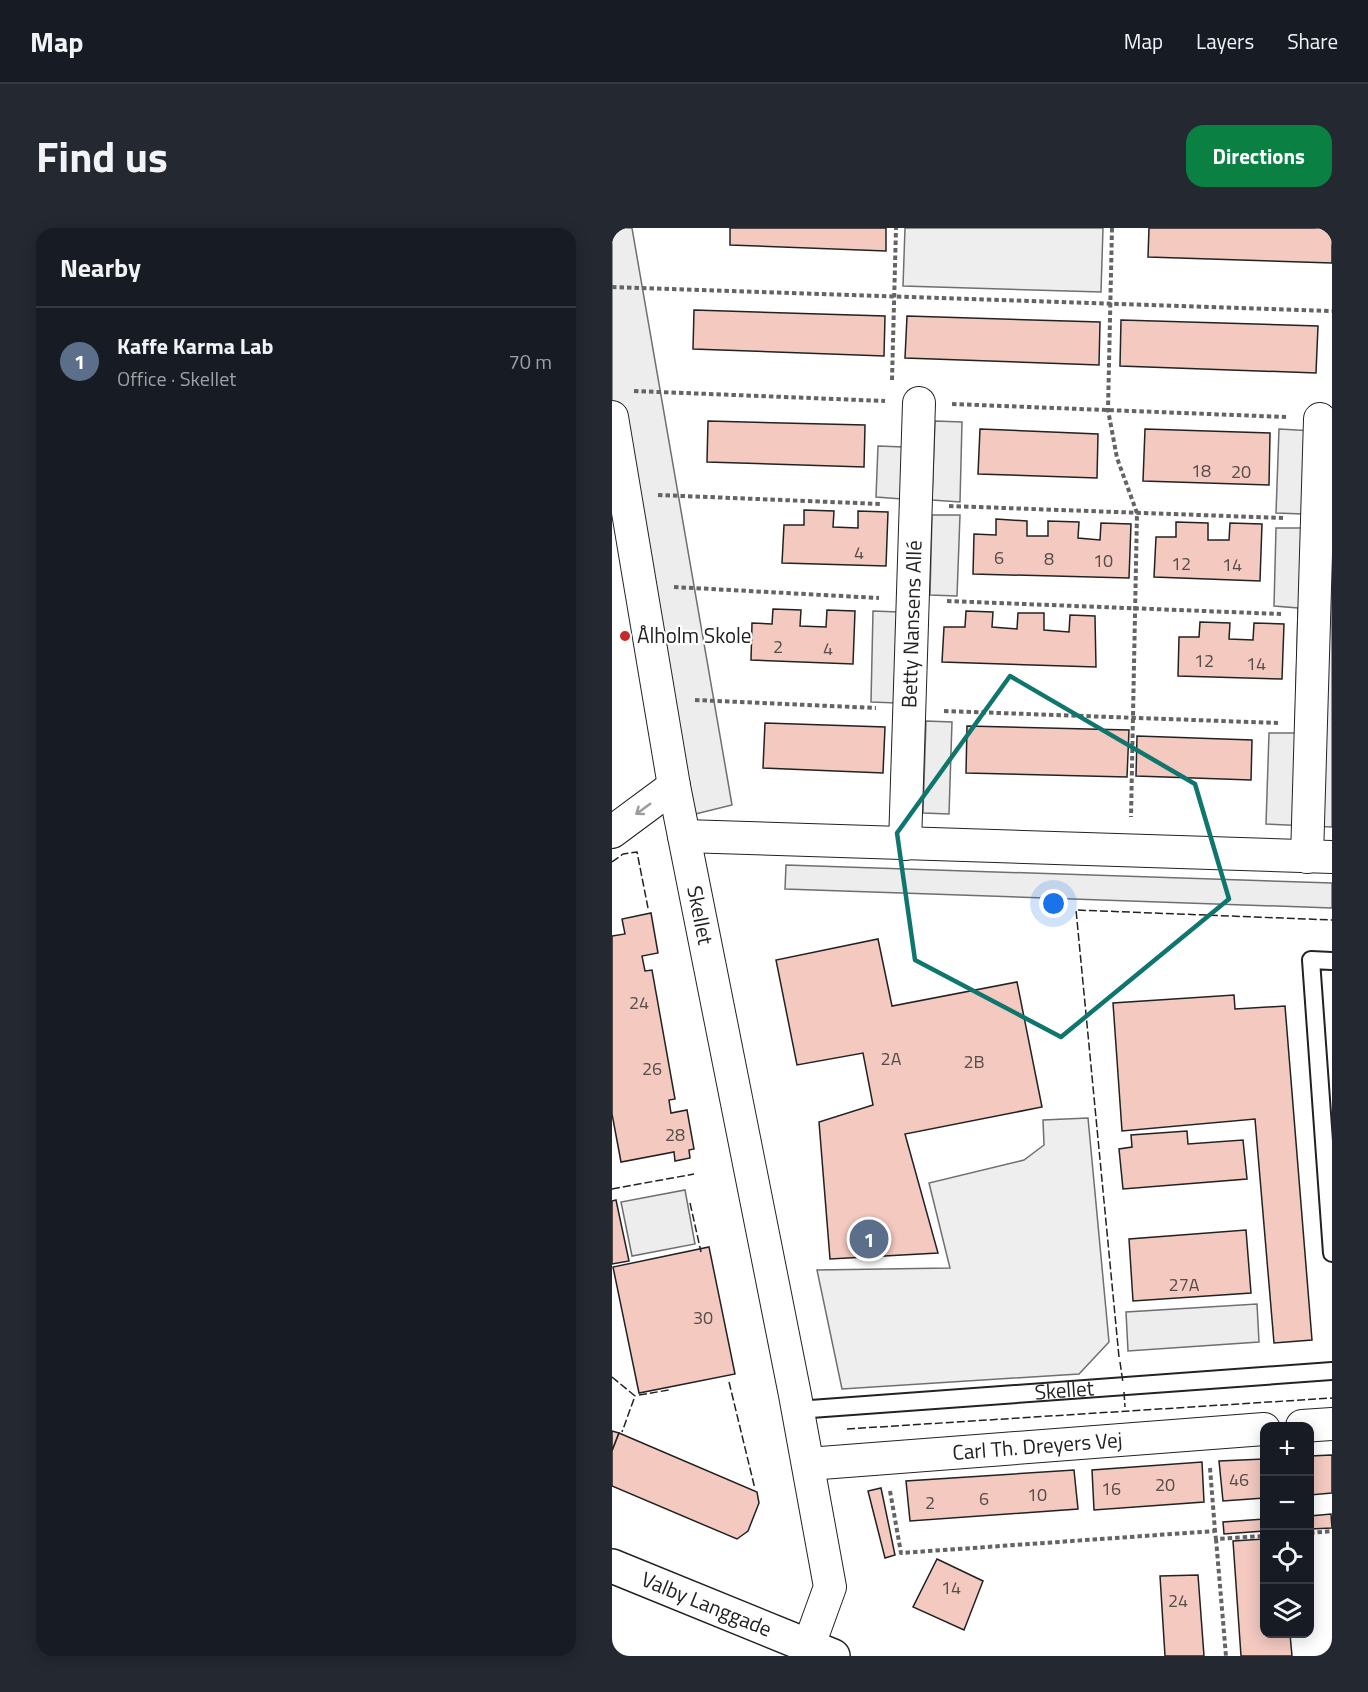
<!DOCTYPE html>
<html lang="en">
<head>
<meta charset="utf-8">
<style>
	:root { --surface:#171b24; --page:#242831; --text:#f1f3f6; --muted:#9ea1a6; --line:#363941; --accent:#0b8043 }
	body { margin:0; font-family:"Titillium Web",sans-serif; background:var(--page); color:var(--text) }
	.controls { position:absolute; right:18px; bottom:18px; display:grid; overflow:hidden; border-radius:12px; box-shadow:0 3px 15px #0003 }
	.controls button { width:54px; height:54px; display:grid; place-items:center; padding:0; border:0; border-bottom:2px solid var(--line); background:var(--surface); color:var(--text); font:30px sans-serif }
	.you { position:absolute; left:442px; top:676px; width:21px; height:21px; margin:-15px; border:4px solid #fff; border-radius:50%; background:#1a73e8; box-shadow:0 0 0 9px #1a73e833 }
	.badge { display:grid; place-items:center; width:39px; height:39px; border-radius:50%; background:var(--accent); color:#fff; font-size:20px; font-weight:700 }
	.pin { position:absolute; translate:-50% -50%; border:3px solid #fff; box-shadow:0 2px 6px #0006 }
	.list { margin:0; padding:0; list-style:none }
	h2 { display:flex; justify-content:space-between; align-items:center; height:78px; margin:0; padding:0 24px; font-size:26px }
	h2 small { font-size:20px; font-weight:400; color:var(--muted) }
	.list li { display:grid; grid-template-columns:39px 1fr auto; gap:18px; align-items:center; box-sizing:border-box; height:108px; padding:0 24px; border-top:2px solid var(--line) }
	.list b { display:block; font-size:22px; white-space:nowrap }
	.list p { margin:0; font-size:20px; white-space:nowrap; color:var(--muted) }
	.list em { font-size:20px; font-style:normal; color:var(--muted) }
	.icon { flex:none; width:33px; height:33px; fill:none; stroke:currentColor; stroke-width:2; stroke-linecap:round; stroke-linejoin:round }
	.map { position:relative; flex:none; width:720px; height:1428px; overflow:hidden; border-radius:18px }
	header { display:flex; align-items:center; gap:36px; box-sizing:border-box; height:84px; padding:0 30px; background:var(--surface); border-bottom:2px solid var(--line) }
	header strong { font-size:28px }
	nav { display:flex; gap:33px; margin-inline-start:auto; font-size:21px }
	.intro { display:flex; align-items:center; justify-content:space-between; box-sizing:border-box; height:144px; padding:0 36px }
	h1 { margin:0; font-size:42px }
	.button { padding:15px 27px; border-radius:18px; background:var(--accent); color:#fff; font-size:21px; font-weight:700 }
	main { display:flex; gap:36px; padding:0 36px }
	aside { flex:1; background:var(--surface); border-radius:18px; box-shadow:0 3px 15px #0003 }
	.map>svg:first-child { display:block }
</style>
</head>
<body>
<header>
<strong>Map</strong>
<nav><a>Map</a><a>Layers</a><a>Share</a></nav>
</header>
<div class="intro"><h1>Find us</h1><a class="button">Directions</a></div>
<main>
<aside>
<h2>Nearby<small></small></h2>
<ul class="list">
<li><span class="badge" style="background:#5c6f8a">1</span><div><b>Kaffe Karma Lab</b><p>Office · Skellet</p></div><em>70 m</em></li>
</ul>
</aside>
<div class="map">
<svg width="720" height="1428" viewBox="0 0 720 1428">
	<rect width="100%" height="100%" fill="#fff"/>
	<g fill="#eee" stroke="#6f6f6f" stroke-width="1.5">
		<polygon points="293,0 491,0 489,64 291,58"/>
		<polygon points="476,890 497,1114 467,1146 230,1161 205,1042 338,1040 317,955 412,932 432,917 431,892"/>
	</g>
	<g fill="#ededed" stroke="#6f6f6f" stroke-width="1.5">
		<polygon points="0,0 20,0 120,577 63,591 0,224"/>
		<polygon points="323,193 350,194 348,274 320,272"/>
		<polygon points="667,201 720,204 720,599 654,596 657,505 683,505 686,380 662,378 664,300 690,300 691,286 664,285"/>
		<polygon points="266,218 292,219 290,271 264,269"/>
		<polygon points="320,287 348,287 345,368 318,367"/>
		<polygon points="261,383 287,384 285,475 259,474"/>
		<polygon points="314,493 340,494 337,586 311,585"/>
		<polygon points="174,637 720,655 720,680 173,661"/>
		<polygon points="73,962 83,1016 20,1028 9,974"/>
		<polygon points="645,1076 647,1114 516,1123 514,1084"/>
	</g>
	<g fill="#f3c9c0" stroke="#222" stroke-width="1.5">
		<polygon points="118,0 274,0 274,23 118,17"/>
		<polygon points="537,0 720,0 720,35 536,29"/>
		<polygon points="82,82 273,88 272,128 81,121"/>
		<polygon points="295,88 488,94 487,137 293,130"/>
		<polygon points="509,92 706,98 704,145 508,138"/>
		<polygon points="96,193 253,197 252,239 95,234"/>
		<polygon points="368,201 486,206 485,250 366,246"/>
		<polygon points="533,201 658,205 657,257 531,253"/>
		<polygon points="192,282 222,283 221,299 246,300 246,283 276,284 274,338 170,335 172,297 192,297"/>
		<polygon points="384,291 415,293 415,308 436,308 436,293 467,294 466,310 488,312 489,295 519,296 517,350 361,346 362,306 384,307"/>
		<polygon points="564,294 596,295 596,312 617,312 618,295 650,296 648,353 542,349 544,309 564,309"/>
		<polygon points="161,381 189,382 188,398 214,399 215,382 243,383 241,436 139,432 140,395 160,396"/>
		<polygon points="354,383 381,384 380,399 405,401 406,385 432,385 432,402 457,404 458,387 483,388 484,439 330,434 332,399 353,399"/>
		<polygon points="588,394 618,395 617,411 641,412 642,395 672,396 670,451 566,448 567,409 587,409"/>
		<polygon points="153,495 273,499 271,545 151,540"/>
		<polygon points="355,498 517,502 515,549 354,545"/>
		<polygon points="525,508 640,512 639,552 524,548"/>
		<polygon points="39,685 46,725 30,728 33,743 40,742 63,871 57,872 59,885 75,882 82,921 77,922 78,930 63,933 62,924 9,934 0,886 0,708 13,706 10,691"/>
		<polygon points="266,711 280,778 405,754 430,879 293,906 326,1025 218,1031 207,894 261,877 251,825 185,837 164,732"/>
		<polygon points="622,767 623,781 673,778 700,1112 662,1115 643,891 510,903 501,775"/>
		<polygon points="575,903 576,916 631,912 635,951 511,961 507,921 520,919 519,907"/>
		<polygon points="4,972 17,1033 0,1036 0,973"/>
		<polygon points="634,1002 639,1065 521,1073 517,1011"/>
		<polygon points="97,1019 123,1146 27,1165 1,1039"/>
		<polygon points="0,1203 7,1205 0,1223"/>
		<polygon points="7,1205 145,1264 147,1275 136,1303 125,1311 0,1258 0,1223"/>
		<polygon points="720,1227 720,1265 698,1267 698,1228"/>
		<polygon points="652,1231 652,1270 611,1273 607,1233"/>
		<polygon points="590,1234 592,1274 482,1282 480,1242"/>
		<polygon points="462,1242 466,1281 298,1293 294,1253"/>
		<polygon points="269,1260 283,1327 273,1330 256,1263"/>
		<polygon points="719,1286 720,1300 698,1301 698,1288"/>
		<polygon points="652,1291 652,1303 612,1306 611,1294"/>
		<polygon points="652,1311 652,1406 678,1406 680,1428 629,1428 621,1313"/>
		<polygon points="325,1331 371,1353 352,1402 301,1379"/>
		<polygon points="586,1347 592,1428 553,1428 548,1348"/>
	</g>
	<g fill="none" stroke-linecap="round" stroke-linejoin="round">
		<defs>
			<g id="service">
				<polyline points="720,733 699,732 720,1025"/>
				<path id="s1" d="M185 1182 720 1143"/>
			</g>
			<g id="minor">
				<path id="s2" d="M0 189 62 558 183 1167 218 1359 197 1417"/>
				<polyline points="0,604 62,558"/>
				<polyline points="72,608 720,629"/>
				<path id="s3" d="M293 616 307 175"/>
				<polyline points="695,629 708,191"/>
				<polyline points="690,1198 720,1196"/>
				<path id="s4" d="M196 1236 652 1201"/>
			</g>
			<g id="tertiary">
				<path id="s5" d="M0 1338 221 1428"/>
			</g>
		</defs>
		<use href="#service" stroke="#222" stroke-width="20"/>
		<use href="#minor" stroke="#222" stroke-width="34"/>
		<use href="#tertiary" stroke="#222" stroke-width="36"/>
		<g stroke="#646464" stroke-width="4" stroke-dasharray="4.5 3" stroke-linecap="butt">
			<polyline points="500,0 496,182 505,230 525,285 519,589"/>
			<polyline points="0,59 720,83"/>
			<polyline points="280,152 284,0"/>
			<polyline points="22,163 273,173"/>
			<polyline points="340,176 674,189"/>
			<polyline points="46,267 269,276"/>
			<polyline points="337,278 671,290"/>
			<polyline points="62,359 267,370"/>
			<polyline points="335,373 669,386"/>
			<polyline points="83,472 264,480"/>
			<polyline points="332,483 666,495"/>
			<polyline points="598,1240 603,1303"/>
			<polyline points="278,1263 289,1325 603,1303 604,1311 652,1308"/>
			<polyline points="698,1305 720,1303"/>
			<polyline points="604,1311 614,1428"/>
		</g>
		<use href="#service" stroke="#fff" stroke-width="16"/>
		<use href="#minor" stroke="#fff" stroke-width="32"/>
		<use href="#tertiary" stroke="#fff" stroke-width="33"/>
		<g stroke="#222" stroke-width="1.5" stroke-dasharray="8 3" stroke-linecap="butt">
			<polyline points="0,634 11,626 25,624 36,680"/>
			<polyline points="0,961 82,946"/>
			<polyline points="78,975 89,1024"/>
			<polyline points="507,1129 464,682 720,692"/>
			<polyline points="508,1134 511,1155"/>
			<polyline points="0,1149 23,1168 10,1204"/>
			<polyline points="117,1154 143,1261"/>
			<polyline points="512,1164 513,1179"/>
			<polyline points="27,1167 57,1162"/>
			<polyline points="235,1201 720,1170"/>
		</g>
	</g>
	<defs><path id="oneway-shaft" d="M-6 0H5M1.5-3L5.5 0L1.5 3" fill="none" stroke-width="1.6" stroke-linecap="round" stroke-linejoin="round" transform="scale(1.5)"/></defs>
	<use stroke="#9c9c9c" href="#oneway-shaft" transform="translate(31 581) rotate(144)"/>
	<path fill="none" stroke="#0f766e" stroke-width="4.5" stroke-linejoin="round" d="M398 448 583 556 617 671 449 809 303 732 285 605Z"/>
	<circle fill="#c62828" stroke="#fff" stroke-width="2" cx="13" cy="408" r="6"/>
	<g text-anchor="middle" stroke-width="4.5" stroke-linejoin="round" paint-order="stroke">
		<g font-size="18" fill="#564c4a">
			<text x="589" y="249">18</text>
			<text x="629" y="250">20</text>
			<text x="247" y="331">4</text>
			<text x="387" y="336">6</text>
			<text x="437" y="337">8</text>
			<text x="491" y="339">10</text>
			<text x="569" y="342">12</text>
			<text x="620" y="343">14</text>
			<text x="166" y="425">2</text>
			<text x="216" y="427">4</text>
			<text x="592" y="439">12</text>
			<text x="644" y="442">14</text>
			<text x="27" y="781">24</text>
			<text x="279" y="837">2A</text>
			<text x="362" y="840">2B</text>
			<text x="40" y="847">26</text>
			<text x="63" y="913">28</text>
			<text x="572" y="1063">27A</text>
			<text x="91" y="1096">30</text>
			<text x="627" y="1258">46</text>
			<text x="553" y="1263">20</text>
			<text x="499" y="1267">16</text>
			<text x="425" y="1273">10</text>
			<text x="372" y="1277">6</text>
			<text x="318" y="1281">2</text>
			<text x="339" y="1366">14</text>
			<text x="566" y="1379">24</text>
		</g>
		<g font-size="21" fill="#222" stroke="#fff">
			<text dy="7" stroke="none"><textPath href="#s3" startOffset="220">Betty Nansens Allé</textPath></text>
			<text dy="7" stroke="none"><textPath href="#s2" startOffset="506">Skellet</textPath></text>
			<text dy="7" stroke="none"><textPath href="#s1" startOffset="268">Skellet</textPath></text>
			<text dy="7" stroke="none"><textPath href="#s4" startOffset="230">Carl Th. Dreyers Vej</textPath></text>
			<text dy="7" stroke="none"><textPath href="#s5" startOffset="102">Valby Langgade</textPath></text>
		</g>
		<g font-size="21" fill="#222" stroke="#fff" text-anchor="start">
			<text x="25" y="415">Ålholm Skole</text>
		</g>
	</g>
</svg>
<div class="controls">
<button>+</button>
<button>−</button>
<button><svg class="icon" aria-label="locate" viewBox="0 0 24 24"><circle cx="12" cy="12" r="6"/><path d="M12 2v4M12 18v4M2 12h4M18 12h4"/></svg></button>
<button><svg class="icon" aria-label="layers" viewBox="0 0 24 24"><path d="M12 4l9 5-9 5-9-5zM3 14l9 5 9-5"/></svg></button>
</div>
<div class="you"></div>
<div class="pin badge" style="left:257px;top:1011px;background:#5c6f8a">1</div>
</div>
</main>
</body>
</html>
